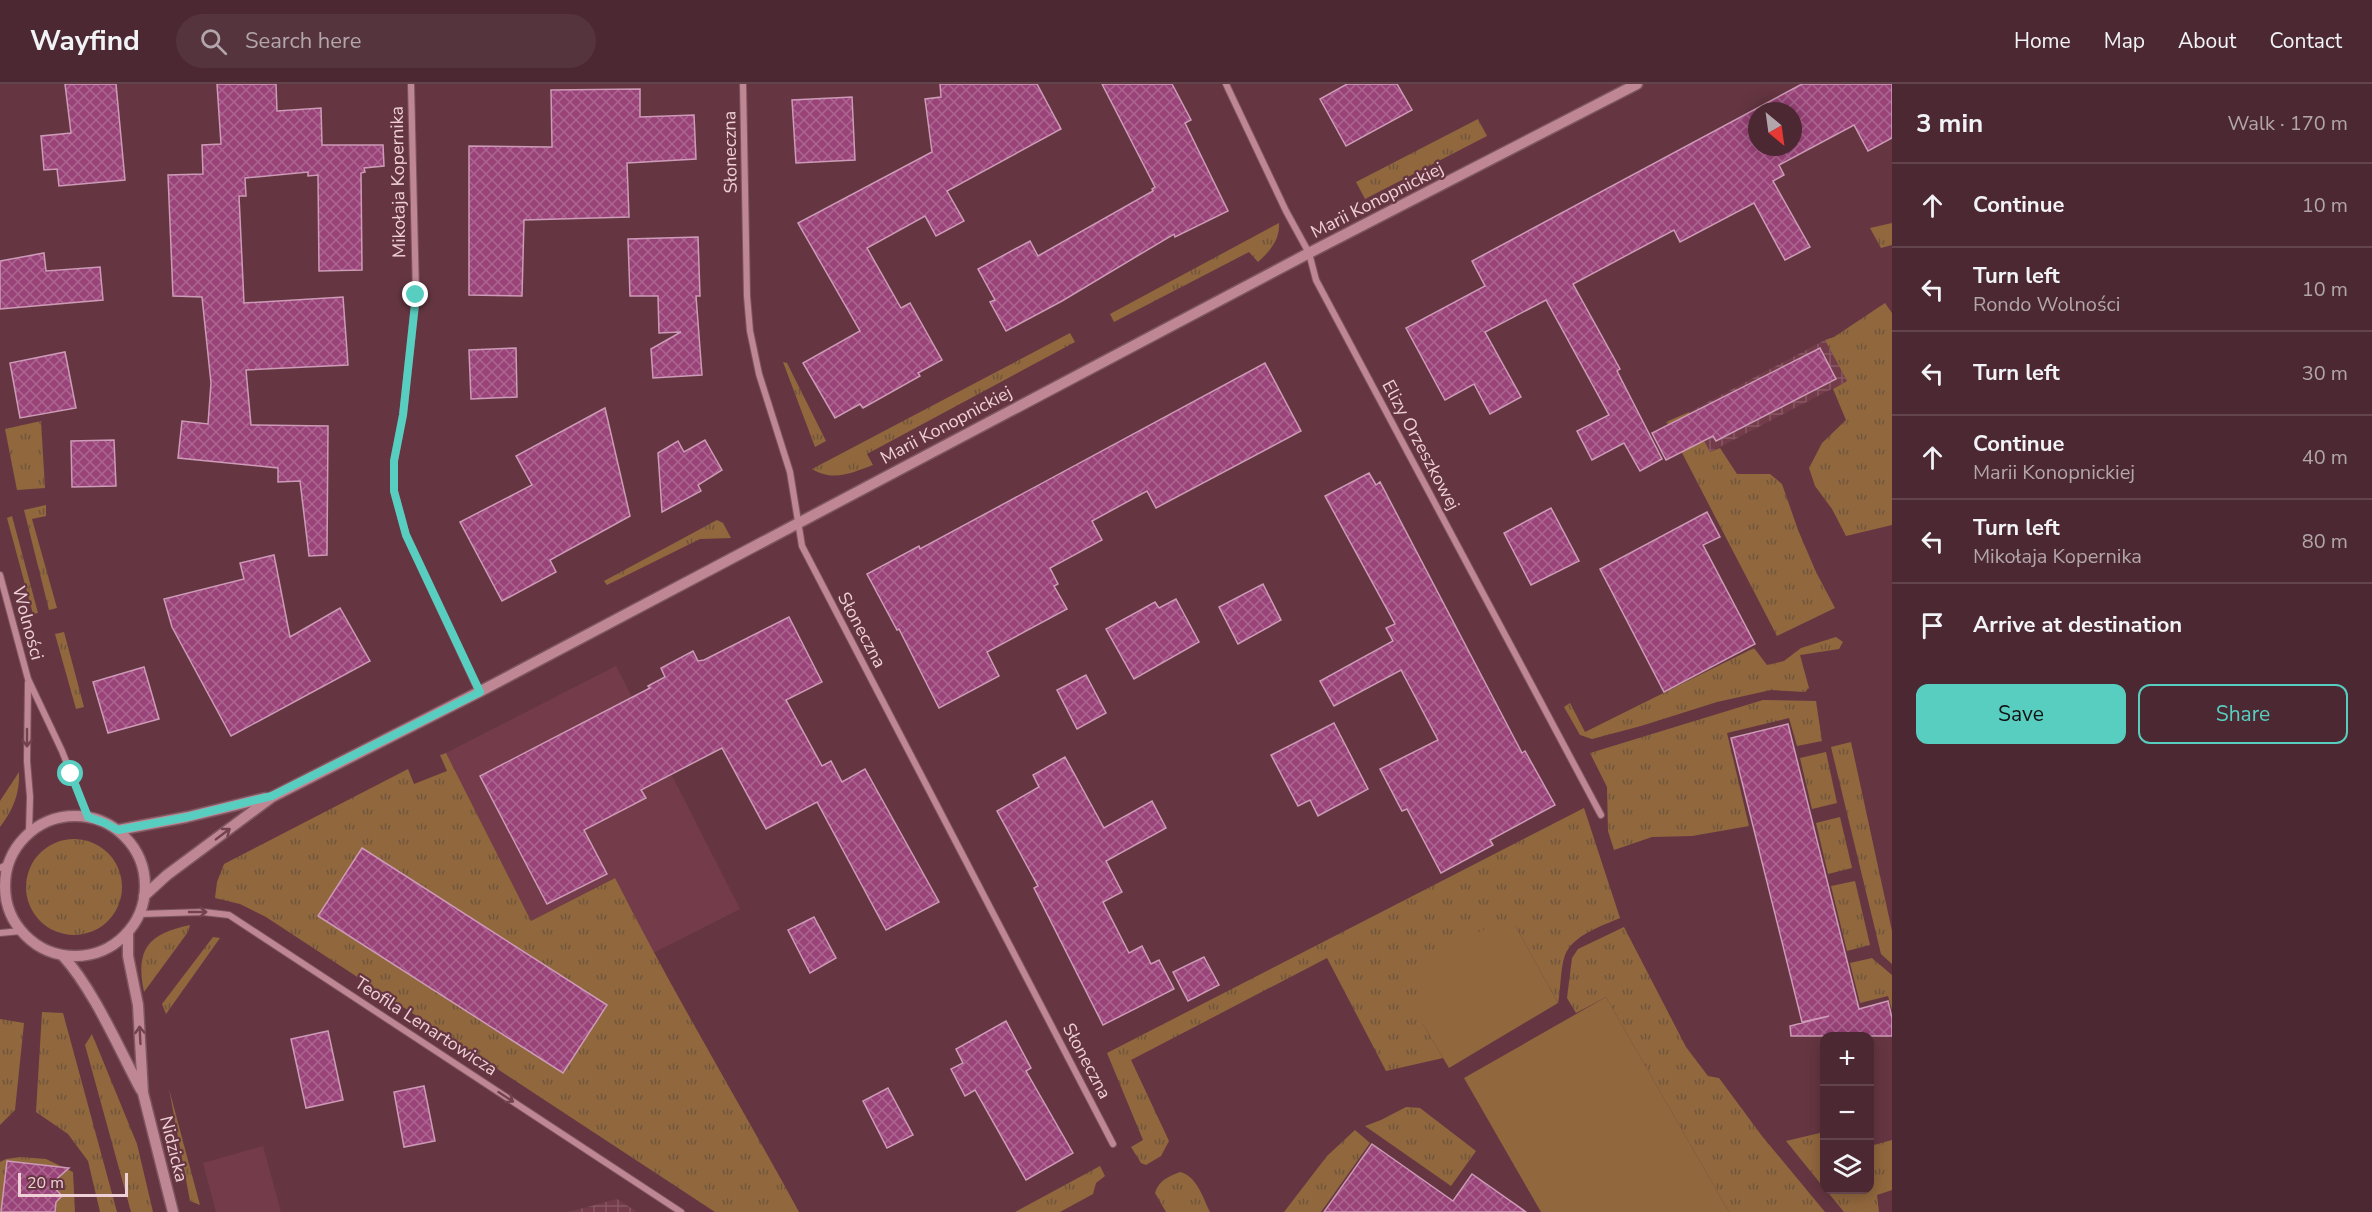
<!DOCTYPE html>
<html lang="en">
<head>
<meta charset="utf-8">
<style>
	:root { --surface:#4c2832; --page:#56343e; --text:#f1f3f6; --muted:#b2a6ac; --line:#63444d; --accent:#58cec0 }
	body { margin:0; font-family:"Nunito Sans",sans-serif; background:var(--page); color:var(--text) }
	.controls { position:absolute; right:18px; bottom:18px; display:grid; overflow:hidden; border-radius:12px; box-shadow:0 3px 15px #0003 }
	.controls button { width:54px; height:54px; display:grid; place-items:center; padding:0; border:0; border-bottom:2px solid var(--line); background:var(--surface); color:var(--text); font:30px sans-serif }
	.compass { position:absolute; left:1748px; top:18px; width:54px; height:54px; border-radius:50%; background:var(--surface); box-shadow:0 3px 15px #0003; rotate:151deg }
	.scale { position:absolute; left:18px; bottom:15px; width:110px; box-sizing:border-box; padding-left:6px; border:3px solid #efd0d6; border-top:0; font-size:16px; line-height:21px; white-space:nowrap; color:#efd0d6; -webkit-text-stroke:4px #653642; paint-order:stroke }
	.stop { position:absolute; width:18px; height:18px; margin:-14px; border:4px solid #58cec0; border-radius:50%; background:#fff }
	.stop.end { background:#58cec0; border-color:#fff; box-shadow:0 2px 6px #0008 }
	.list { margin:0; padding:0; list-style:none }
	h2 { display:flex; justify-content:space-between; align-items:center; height:78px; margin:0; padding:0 24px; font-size:26px }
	h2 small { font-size:20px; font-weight:400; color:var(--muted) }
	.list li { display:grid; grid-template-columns:39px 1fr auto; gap:18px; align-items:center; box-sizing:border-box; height:84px; padding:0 24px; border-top:2px solid var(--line) }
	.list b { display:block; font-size:22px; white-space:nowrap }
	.list p { margin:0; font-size:20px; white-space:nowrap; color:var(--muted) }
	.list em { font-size:20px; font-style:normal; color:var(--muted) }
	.actions { display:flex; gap:12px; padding:18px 24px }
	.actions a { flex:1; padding:14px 0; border:2px solid var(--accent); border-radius:12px; text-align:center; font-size:21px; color:var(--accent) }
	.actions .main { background:var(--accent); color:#111 }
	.icon { flex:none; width:33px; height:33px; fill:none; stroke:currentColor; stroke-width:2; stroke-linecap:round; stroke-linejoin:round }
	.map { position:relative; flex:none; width:1892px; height:1128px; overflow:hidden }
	header { display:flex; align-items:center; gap:36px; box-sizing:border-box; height:84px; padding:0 30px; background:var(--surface); border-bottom:2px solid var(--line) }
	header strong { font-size:28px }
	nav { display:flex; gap:33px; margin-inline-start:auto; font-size:21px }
	.search { width:420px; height:54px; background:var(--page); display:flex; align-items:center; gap:15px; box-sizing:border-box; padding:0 21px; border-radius:33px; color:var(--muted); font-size:22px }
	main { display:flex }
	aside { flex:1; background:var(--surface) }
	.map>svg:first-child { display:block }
</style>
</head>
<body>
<header>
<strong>Wayfind</strong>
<div class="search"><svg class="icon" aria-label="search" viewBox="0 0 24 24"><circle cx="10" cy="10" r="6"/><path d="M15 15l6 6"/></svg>Search here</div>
<nav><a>Home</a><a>Map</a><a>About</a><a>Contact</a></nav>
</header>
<main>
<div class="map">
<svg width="1892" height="1128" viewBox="0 0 1892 1128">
	<defs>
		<pattern id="industrial-grid" width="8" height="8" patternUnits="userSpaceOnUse" patternTransform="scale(1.5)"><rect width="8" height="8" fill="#743c4a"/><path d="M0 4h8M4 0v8" fill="none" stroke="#885763"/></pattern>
		<pattern id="grass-tufts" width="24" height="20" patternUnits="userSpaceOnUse" patternTransform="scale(1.5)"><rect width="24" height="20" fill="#91673d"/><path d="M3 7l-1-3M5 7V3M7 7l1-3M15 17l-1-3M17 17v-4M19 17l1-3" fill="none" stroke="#70553e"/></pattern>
		<pattern id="building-cross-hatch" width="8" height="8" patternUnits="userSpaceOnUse" patternTransform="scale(1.5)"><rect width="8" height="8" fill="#994378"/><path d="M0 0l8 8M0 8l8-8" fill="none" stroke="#ac6691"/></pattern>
	</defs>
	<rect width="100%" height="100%" fill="#653642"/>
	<g fill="#743c4a">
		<polygon points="616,582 740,825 653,869 614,794 531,837 446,669"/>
		<polygon points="263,1062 281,1128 216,1128 203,1079"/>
	</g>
	<g fill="url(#industrial-grid)">
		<polygon points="1825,256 1847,297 1710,368 1689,328"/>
		<polygon points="617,1115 637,1128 569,1128"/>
	</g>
	<g fill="url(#grass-tufts)">
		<polygon points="1478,35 1487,52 1365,115 1356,98"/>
		<path d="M1279 139C1280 156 1270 167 1258 178L1249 168 1114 238 1110 230Z"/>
		<polygon points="1892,139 1892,161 1881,164 1870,144"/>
		<polygon points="1885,219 1892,229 1892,441 1846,452 1832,425 1815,402 1809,384 1822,359 1846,336 1833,305 1847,297 1825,256 1834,253"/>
		<path d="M1070 249 1075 258 867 370 873 381C851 389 834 398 812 385Z"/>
		<polygon points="783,278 787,279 826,357 815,363"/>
		<polygon points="1689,328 1710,368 1720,364 1737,390 1770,390 1782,400 1798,446 1816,488 1835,524 1777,552 1666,338"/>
		<polygon points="41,337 45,404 17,406 5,345"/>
		<polygon points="46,421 46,432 32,435 57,524 49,526 24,426"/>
		<polygon points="12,432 38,529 33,530 7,434"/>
		<polygon points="717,436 723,439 731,454 700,455 607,501 604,497"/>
		<polygon points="64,548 84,623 76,625 55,550"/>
		<polygon points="1836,553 1843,558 1839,565 1800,571 1809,604 1805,608 1771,606 1717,618 1641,642 1592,655 1580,651 1564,623 1570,619 1585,648 1754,564 1767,581 1784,577 1801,564"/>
		<polygon points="1763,616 1816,617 1822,657 1797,662 1789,634 1727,649 1749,742 1692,752 1652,753 1614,766 1608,747 1607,703 1590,669"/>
		<polygon points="1851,658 1892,847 1892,880 1881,870 1831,663"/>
		<polygon points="1826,668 1837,719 1812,725 1800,674"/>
		<path d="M446 669 531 837 615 794C672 907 738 1016 799 1128H715L266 833 240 820 215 814 217 798 224 780 408 685 414 700 447 687 440 671Z"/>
		<path d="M19 688C20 709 13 726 0 743V717Z"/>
		<path d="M1584 724 1620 834C1602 842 1573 851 1565 871 1560 885 1561 905 1558 919L1516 843 1423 940 1443 974 1386 987 1327 874 1131 976 1169 1057 1161 1072 1146 1081 1141 1079 1131 1063 1143 1056 1107 969Z"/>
		<polygon points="1840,733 1852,784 1828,790 1816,739"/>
		<circle cx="74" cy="803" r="48"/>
		<polygon points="1855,797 1870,861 1847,867 1831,802"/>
		<path d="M190 841 188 848 144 908C135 865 148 850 190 841Z"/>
		<polygon points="1624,843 1686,963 1708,992 1719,994 1762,1052 1825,1128 1729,1128 1606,913 1576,929 1567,914 1572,874 1578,865"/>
		<polygon points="213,853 220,854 166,930 162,920"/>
		<polygon points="1872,874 1892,891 1892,926 1888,912 1860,919 1850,879"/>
		<polygon points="42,928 63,929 117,1128 100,1128 88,1077 68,1050 36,1028"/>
		<polygon points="0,935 24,939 15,1026 0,1041"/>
		<polygon points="92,950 137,1060 153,1128 131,1128 85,961"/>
		<polygon points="169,1005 200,1121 190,1117"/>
		<polygon points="1406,1023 1420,1024 1476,1067 1451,1102 1365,1042 1381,1036"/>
		<polygon points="1355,1046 1370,1059 1321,1128 1284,1128 1327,1072"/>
		<polygon points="1824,1048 1824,1104 1786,1057"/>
		<polygon points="1892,1056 1892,1106 1877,1111 1879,1128 1844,1128 1826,1106 1870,1106 1870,1062"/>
		<polygon points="21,1073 46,1075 73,1088 75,1128 0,1128 0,1078 6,1075"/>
		<polygon points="1100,1082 1105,1092 1096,1099 1093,1110 1060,1128 1015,1128"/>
		<path d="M1180 1088C1197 1092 1203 1114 1210 1128H1166L1155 1109C1159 1096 1168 1093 1180 1088Z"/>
	</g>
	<g fill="#91673d">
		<polygon points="1516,843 1558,919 1449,984 1423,940 1422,879 1482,846"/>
		<polygon points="1606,913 1729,1128 1541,1128 1464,994"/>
	</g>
	<g fill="url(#building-cross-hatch)" stroke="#cd9bb7" stroke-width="1.5" fill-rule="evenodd">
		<polygon points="65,0 116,0 125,96 59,102 57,85 44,86 41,52 71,49"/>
		<polygon points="217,0 276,0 277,27 321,24 322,61 383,61 384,82 364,84 365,88 361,89 362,186 319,187 318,91 308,92 308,88 245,94 246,112 239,112 244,219 343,213 348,281 246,286 251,341 328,342 327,471 309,472 300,397 278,398 278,384 178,374 182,337 208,340 211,299 202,213 173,212 168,91 203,90 202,61 221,60"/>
		<polygon points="940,0 1037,0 1061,45 947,107 964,137 936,152 925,132 867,164 901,224 910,219 942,276 918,289 920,292 863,324 860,320 835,334 803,279 860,247 798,139 932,68 925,15 941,13"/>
		<polygon points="1102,0 1172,0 1191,36 1185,39 1228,127 1175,153 1174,150 1062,217 1006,247 990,218 995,216 978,185 1030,157 1038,172 1153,107 1152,105 1155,103"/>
		<polygon points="1347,0 1397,0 1412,26 1346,62 1320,15"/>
		<path d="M1802 0H1892V54L1868 67 1854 41 1779 81 1784 91 1773 97 1810 163 1785 176 1754 119 1680 158 1674 146 1573 200 1620 285 1617 287 1662 375 1640 387 1624 359 1592 376 1577 347 1609 331 1546 216 1485 248 1521 313 1490 330 1474 300 1445 316 1406 244 1485 202 1472 177ZM1757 27H1793V63H1757Z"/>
		<polygon points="640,5 640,33 694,31 696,75 627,79 629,133 524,136 522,212 469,211 469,62 552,63 551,6"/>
		<polygon points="852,13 855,76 796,79 792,16"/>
		<polygon points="698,153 700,212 696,212 702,291 653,294 651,265 681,248 659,249 658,212 630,212 628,155"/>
		<polygon points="44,169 46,187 100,183 103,216 0,225 0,177"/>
		<polygon points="516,264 517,313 471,315 469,266"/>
		<polygon points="1820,264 1836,295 1716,357 1713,352 1666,376 1652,349"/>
		<polygon points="65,268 76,324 20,334 10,279"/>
		<polygon points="1265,279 1301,347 1156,424 1147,407 1092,437 1102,456 1050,484 1058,500 1054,502 1067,525 987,568 999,592 939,624 899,545 897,546 867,490 919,462 920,465"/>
		<polygon points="605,324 630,432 550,476 556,488 502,517 460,438 532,401 516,372"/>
		<polygon points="114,356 116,402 72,403 71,357"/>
		<polygon points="705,356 722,386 698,401 701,407 662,428 658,369 678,357 684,368"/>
		<polygon points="1369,389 1376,401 1380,398 1522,669 1525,667 1555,721 1490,756 1493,761 1441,789 1407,725 1402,727 1380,685 1438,656 1401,586 1334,622 1320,597 1393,557 1386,544 1395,540 1325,412"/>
		<polygon points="1551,424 1579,477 1531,501 1504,449"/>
		<polygon points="1707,428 1720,453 1703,461 1755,560 1664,608 1600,485"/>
		<polygon points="274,471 290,553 340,524 370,577 231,652 172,543 164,515 244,495 240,479"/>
		<polygon points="1263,500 1281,536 1238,560 1219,523"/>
		<polygon points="1176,515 1199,558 1134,595 1106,545 1155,518 1159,524"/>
		<polygon points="789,533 822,598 786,616 822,682 831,677 842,698 865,685 939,818 886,846 817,718 766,745 722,664 641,706 646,714 584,746 607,790 547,820 480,692 650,604 648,602 665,593 661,584 693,567 698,577 704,576"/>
		<polygon points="144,583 159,635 108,649 93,598"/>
		<polygon points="1086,591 1106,629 1077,645 1057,606"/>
		<polygon points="1334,639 1368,705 1318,732 1310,716 1298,722 1271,671"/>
		<polygon points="1788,640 1859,925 1888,917 1892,934 1892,952 1791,952 1790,942 1829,932 1802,938 1731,654"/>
		<polygon points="1065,673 1104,744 1152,717 1166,744 1106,777 1122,808 1103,818 1129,869 1142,862 1151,880 1159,876 1174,905 1103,941 1034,804 1038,802 997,727 1039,703 1033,691"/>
		<polygon points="362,764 607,921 563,989 318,832"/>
		<polygon points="814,833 836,874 810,889 788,846"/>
		<polygon points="1204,873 1219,901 1188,917 1173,888"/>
		<polygon points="1006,937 1031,984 1026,987 1073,1069 1026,1096 975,1006 965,1012 951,985 963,979 956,965"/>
		<polygon points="328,947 343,1016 306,1024 291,955"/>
		<polygon points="424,1002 435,1057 404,1063 394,1008"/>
		<polygon points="888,1004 913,1051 887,1064 863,1017"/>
		<polygon points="1372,1060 1453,1117 1472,1090 1526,1128 1324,1128"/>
		<polygon points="7,1077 69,1084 51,1100 62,1112 56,1118 55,1128 1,1128"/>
	</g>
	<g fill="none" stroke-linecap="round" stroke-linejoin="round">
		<defs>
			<g id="minor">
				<polyline points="411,0 416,211 403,331 394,377 394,407 406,451 479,608"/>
				<polyline points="743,0 747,212 750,247 759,290 790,388 802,462 1113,1060"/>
				<polyline points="1226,0 1286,127 1309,169 1316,196 1601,731"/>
				<polyline points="0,491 28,595 62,667 88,733"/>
				<polyline points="28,599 27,677 30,713 29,748"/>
				<polyline points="0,784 8,780"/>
				<polyline points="140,830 203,828 229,831 681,1128"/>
				<polyline points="0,849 21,847"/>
			</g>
			<g id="tertiary">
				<circle cx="75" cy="802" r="70"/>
				<polyline points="118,746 187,733 265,714"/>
				<polyline points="144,812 167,791 272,713 479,608 1309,169 1637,0"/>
				<polyline points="128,849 128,872 138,921 143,1009 173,1128"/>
				<path d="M63 872C94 906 119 965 141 1006"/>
			</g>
		</defs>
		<use href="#minor" stroke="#7d5660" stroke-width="8"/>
		<use href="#tertiary" stroke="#7d5660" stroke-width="13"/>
		<use href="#minor" stroke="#bf8793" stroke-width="6"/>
		<use href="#tertiary" stroke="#bf8793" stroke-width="10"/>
	</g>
	<defs><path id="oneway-shaft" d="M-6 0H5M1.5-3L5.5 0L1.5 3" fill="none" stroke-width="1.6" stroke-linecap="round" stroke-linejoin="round" transform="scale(1.5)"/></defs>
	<g stroke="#72424e">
		<use href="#oneway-shaft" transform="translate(27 654) rotate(90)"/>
		<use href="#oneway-shaft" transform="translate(223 750) rotate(-37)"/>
		<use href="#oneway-shaft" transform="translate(198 828)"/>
		<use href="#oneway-shaft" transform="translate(140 951) rotate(-93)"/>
		<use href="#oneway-shaft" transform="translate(506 1013) rotate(33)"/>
	</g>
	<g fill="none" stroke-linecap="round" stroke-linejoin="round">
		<polyline stroke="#58cec0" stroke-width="8" points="71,690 88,733 105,739 118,746 187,733 272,712 480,608 406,451 394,407 394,377 403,331 416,211"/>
	</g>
	<g text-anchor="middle" stroke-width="4.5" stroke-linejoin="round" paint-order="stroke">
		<g font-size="18" fill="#efd0d6" stroke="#653642">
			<text transform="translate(730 68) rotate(-91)" y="6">Słoneczna</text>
			<text transform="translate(398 98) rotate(-91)" y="6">Mikołaja Kopernika</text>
			<text transform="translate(1377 116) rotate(-27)" y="6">Marii Konopnickiej</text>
			<text transform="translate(946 341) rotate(-28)" y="6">Marii Konopnickiej</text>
			<text transform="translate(1421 361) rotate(62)" y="6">Elizy Orzeszkowej</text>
			<text transform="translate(28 539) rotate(75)" y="6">Wolności</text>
			<text transform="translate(862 546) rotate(62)" y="6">Słoneczna</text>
			<text transform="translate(426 942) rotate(33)" y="6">Teofila Lenartowicza</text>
			<text transform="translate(1087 977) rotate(62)" y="6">Słoneczna</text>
			<text transform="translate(174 1065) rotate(76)" y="6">Nidzicka</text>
		</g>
	</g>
</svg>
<div class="controls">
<button>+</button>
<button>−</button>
<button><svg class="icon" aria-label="layers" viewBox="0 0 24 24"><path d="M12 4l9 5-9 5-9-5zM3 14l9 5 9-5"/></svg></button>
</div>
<svg class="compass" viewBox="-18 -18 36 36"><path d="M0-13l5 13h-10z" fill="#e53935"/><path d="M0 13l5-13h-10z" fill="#b2a6ac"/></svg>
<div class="scale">20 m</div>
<div class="stop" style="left:71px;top:690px"></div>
<div class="stop end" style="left:416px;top:211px"></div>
</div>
<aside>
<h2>3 min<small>Walk · 170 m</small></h2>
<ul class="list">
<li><svg class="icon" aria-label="ahead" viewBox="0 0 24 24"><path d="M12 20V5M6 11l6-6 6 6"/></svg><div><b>Continue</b></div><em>10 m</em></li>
<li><svg class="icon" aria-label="left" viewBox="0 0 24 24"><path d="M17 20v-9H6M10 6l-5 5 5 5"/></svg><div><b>Turn left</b><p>Rondo Wolności</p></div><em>10 m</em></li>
<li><svg class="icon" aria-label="left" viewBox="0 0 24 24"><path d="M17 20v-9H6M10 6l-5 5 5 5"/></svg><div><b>Turn left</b></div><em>30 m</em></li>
<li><svg class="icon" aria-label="ahead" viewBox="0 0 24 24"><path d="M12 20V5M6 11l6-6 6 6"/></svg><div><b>Continue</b><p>Marii Konopnickiej</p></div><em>40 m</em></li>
<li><svg class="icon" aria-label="left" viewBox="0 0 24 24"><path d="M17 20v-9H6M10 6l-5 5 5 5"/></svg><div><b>Turn left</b><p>Mikołaja Kopernika</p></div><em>80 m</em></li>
<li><svg class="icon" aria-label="arrive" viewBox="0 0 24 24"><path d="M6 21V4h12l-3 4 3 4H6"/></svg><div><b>Arrive at destination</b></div></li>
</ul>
<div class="actions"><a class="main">Save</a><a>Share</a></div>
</aside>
</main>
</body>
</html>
